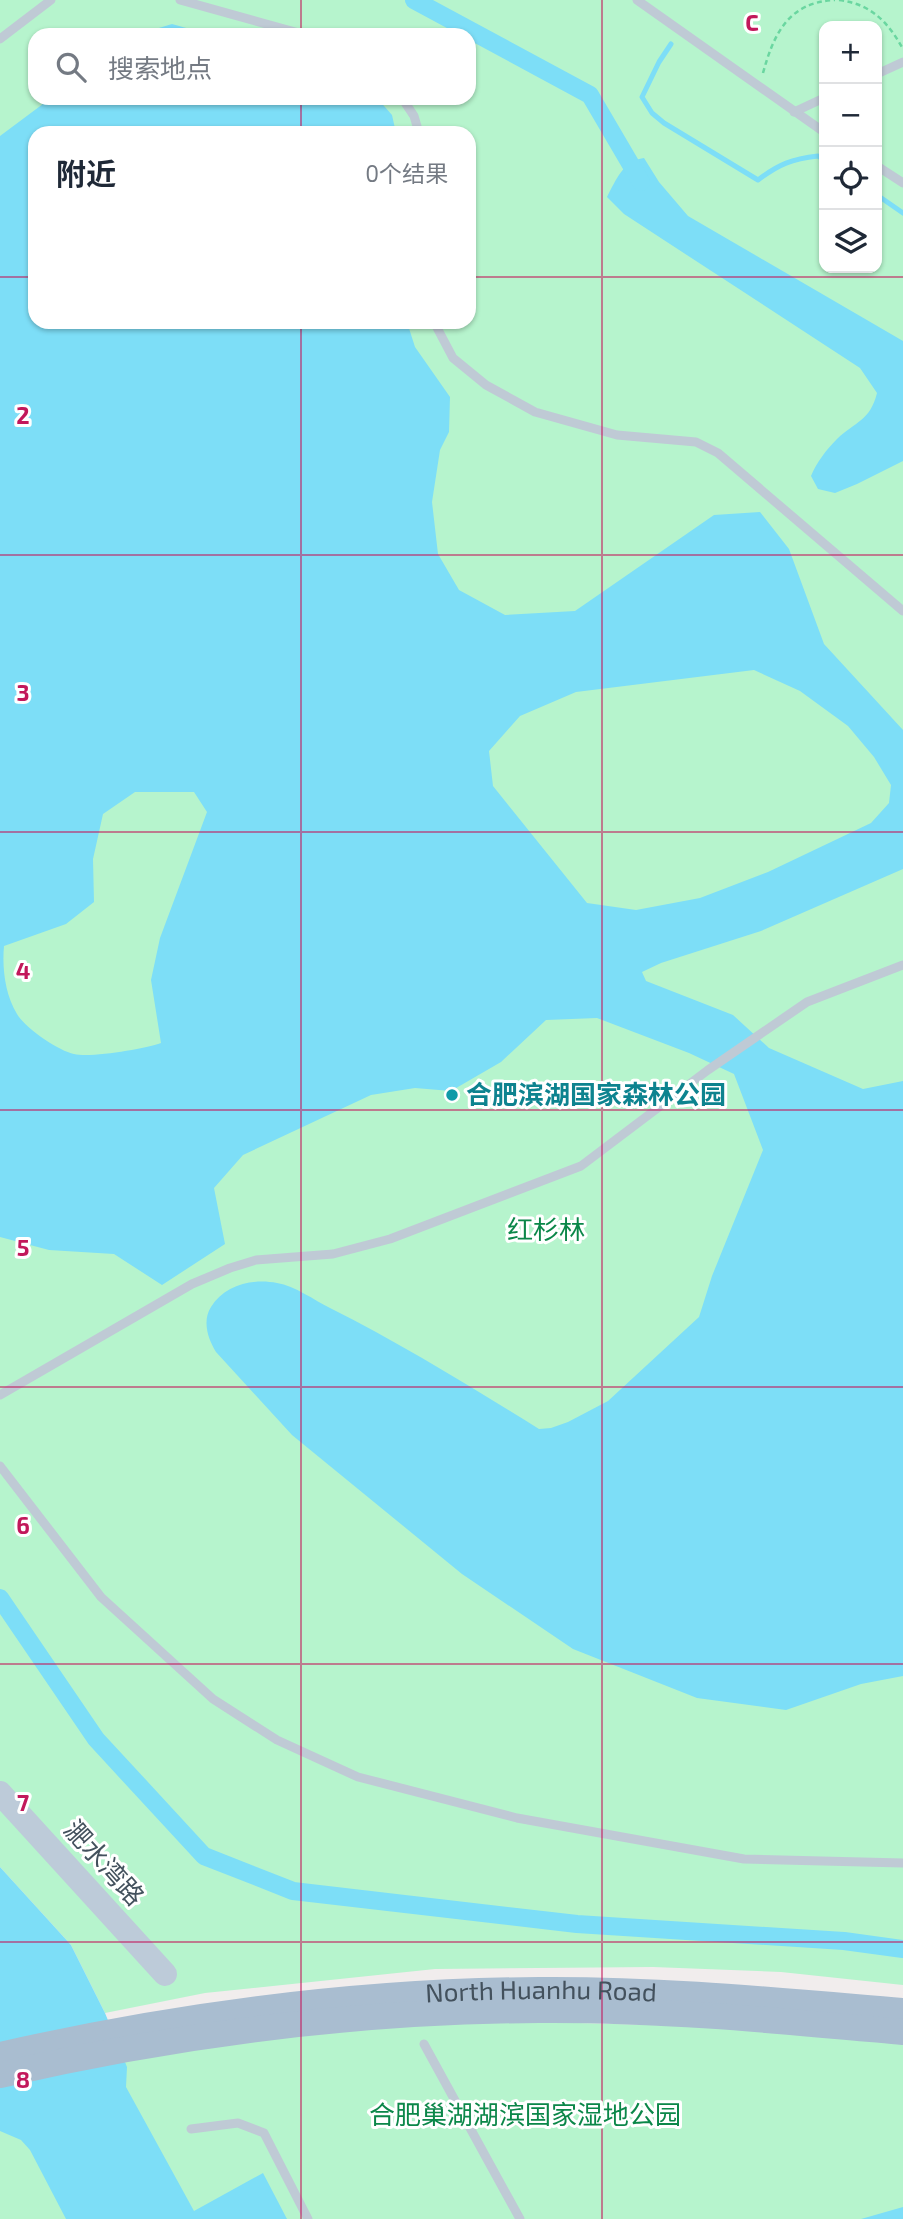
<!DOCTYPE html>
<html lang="zh">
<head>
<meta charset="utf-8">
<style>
	:root { --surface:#fff; --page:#f2f2f3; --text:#1f2937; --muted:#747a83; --line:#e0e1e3 }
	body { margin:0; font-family:"Exo 2","Noto Sans SC",sans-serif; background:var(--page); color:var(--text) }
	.controls { position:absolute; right:21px; top:21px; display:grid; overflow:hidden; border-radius:14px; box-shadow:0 2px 5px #0004 }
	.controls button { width:63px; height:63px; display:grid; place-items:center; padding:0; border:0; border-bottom:2px solid var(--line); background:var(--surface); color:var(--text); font:35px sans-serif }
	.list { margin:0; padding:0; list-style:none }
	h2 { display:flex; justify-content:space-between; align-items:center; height:91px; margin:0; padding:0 28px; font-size:30px }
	h2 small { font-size:23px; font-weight:400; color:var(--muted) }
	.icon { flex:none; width:38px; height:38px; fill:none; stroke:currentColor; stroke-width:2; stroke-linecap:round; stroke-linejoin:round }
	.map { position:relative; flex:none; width:903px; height:2219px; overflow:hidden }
	.search { position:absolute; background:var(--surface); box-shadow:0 2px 5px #0004; left:28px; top:28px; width:448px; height:77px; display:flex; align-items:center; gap:18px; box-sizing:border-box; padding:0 24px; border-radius:21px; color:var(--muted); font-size:26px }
	.panel { position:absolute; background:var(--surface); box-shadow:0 2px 5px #0004; left:28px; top:126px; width:448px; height:203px; border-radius:21px }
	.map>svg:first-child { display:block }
</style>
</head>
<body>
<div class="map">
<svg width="903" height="2219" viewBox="0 0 903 2219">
	<rect width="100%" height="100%" fill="#f1eded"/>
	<g fill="#b6f4cd" fill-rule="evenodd">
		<path d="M0 0H903V1985L781 1972 653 1967 435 1969 205 1993 105 2013 71 1945 0 1867ZM824 26H877V268H824ZM35 35H469V98H35ZM35 133H469V322H35Z"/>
		<polygon points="361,2017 903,2032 903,2219 0,2219 0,2075"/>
	</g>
	<g fill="#7ddef7" fill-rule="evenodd">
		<polygon points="172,24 211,35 136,35"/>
		<path d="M51 98H377L392 115 396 133H35V322H407L415 347 450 397 449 432 440 450 432 502 438 554 459 590 505 615 575 611 714 515 760 512 789 549 824 644 903 730V869L761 931 661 963 642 972 646 981 733 1015 769 1048 863 1089 903 1081V1676L861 1684 786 1710 697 1698 573 1649 462 1574 292 1435 216 1352C208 1339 202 1321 211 1307 224 1285 253 1278 277 1283 295 1286 314 1300 330 1308 402 1344 471 1387 539 1429L551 1428 568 1422 608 1401 699 1317 712 1276 763 1150 734 1074 689 1053 597 1018 546 1020 501 1062 451 1091 415 1088 371 1095 243 1155 214 1188 225 1244 162 1285 114 1254 49 1250 0 1237V136ZM754 670 800 691 848 726 874 757 891 785 889 803 871 823 768 872 700 898 636 910 587 903 493 786 489 751 520 716 576 692ZM135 792H194L207 812 160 938 151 980 161 1043C144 1049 91 1058 74 1054 59 1051 25 1028 17 1014 5 994 2 968 4 946L66 924 94 902 93 859 103 814Z"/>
		<path d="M644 158 659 182 688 216 903 341V461L857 484 835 493 818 489 811 476C817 462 826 450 837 439 856 421 870 421 877 393L860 368 624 214 607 197C616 180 623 161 644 158Z"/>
		<polygon points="0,1867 71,1945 105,2013 127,2067 126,2087 194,2211 263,2173 287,2219 66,2219 30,2150 21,2140 0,2131"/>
		<polygon points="903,2207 903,2219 861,2219"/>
	</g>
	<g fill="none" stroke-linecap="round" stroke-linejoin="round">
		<g stroke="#7ddef7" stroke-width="5">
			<path d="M671 44 659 62 642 97 652 113 664 123 758 180C779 164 792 159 818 156L824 160"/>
			<polyline points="877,195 903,213"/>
		</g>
		<g stroke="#7ddef7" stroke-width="18">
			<polyline points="414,0 590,95 641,182"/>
			<polyline points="0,1598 96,1739 204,1856 293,1891 577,1924 844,1941 903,1949"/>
		</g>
		<g stroke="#6ad6a0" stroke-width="2.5" stroke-dasharray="5 3.5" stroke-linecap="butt">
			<path d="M839 0C871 4 888 22 903 49"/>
			<path d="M763 73C774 33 789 2 835 0"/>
		</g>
		<g stroke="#bfcad5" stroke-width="9">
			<polyline points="180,0 306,35"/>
			<polyline points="637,0 824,132"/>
			<polyline points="0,39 51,0"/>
			<polyline points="877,74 903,62"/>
			<polyline points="402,98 414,116 419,133"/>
			<polyline points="794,112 824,98"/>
			<polyline points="877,166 903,183"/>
			<polyline points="434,322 453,358 486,385 535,412 617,435 696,442 718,453 903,611"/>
			<polyline points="0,1395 192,1284 230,1268 256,1260 333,1254 390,1239 581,1166 708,1070 807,1002 903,965"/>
			<polyline points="0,1466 101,1597 213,1699 277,1740 358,1777 517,1818 744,1859 903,1863"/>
			<polyline points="424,2044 520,2219"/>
			<polyline points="191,2129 238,2123 264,2133 308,2219"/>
		</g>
		<polyline stroke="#bdcbd9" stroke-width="24" points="0,1793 165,1974"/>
		<g stroke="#a9bdd0" stroke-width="26">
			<path id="s1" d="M0 2055C177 2015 358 1991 539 1990 661 1989 782 2001 903 2011"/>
			<path d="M0 2075C178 2034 357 2011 539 2010 661 2009 782 2021 903 2032"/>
		</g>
	</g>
	<path fill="none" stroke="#c2185b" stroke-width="2" stroke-opacity="0.55" d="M301 0V35M602 0V2219M301 98V133M0 277H35M469 277H903M301 322V2219M0 555H903M0 832H903M0 1110H903M0 1387H903M0 1664H903M0 1942H903"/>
	<circle fill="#0f9aa8" stroke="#fff" stroke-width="2.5" cx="452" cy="1095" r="7"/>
	<g text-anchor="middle" stroke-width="6" stroke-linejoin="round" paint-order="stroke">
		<g font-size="26" font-weight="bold" fill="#0d838f" stroke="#fff" text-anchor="start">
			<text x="466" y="1104">合肥滨湖国家森林公园</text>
		</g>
		<g font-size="26" fill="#0b8749" stroke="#fff">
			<text x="546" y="1239">红杉林</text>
			<text x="525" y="2124">合肥巢湖湖滨国家湿地公园</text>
		</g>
		<g font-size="26" fill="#43515d" stroke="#fff">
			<text transform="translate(104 1863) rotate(48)" y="9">淝水湾路</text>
			<text dy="9" stroke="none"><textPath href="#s1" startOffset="546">North Huanhu Road</textPath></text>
		</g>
	</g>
	<g font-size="23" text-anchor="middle" font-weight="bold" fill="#c2185b" stroke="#fff" stroke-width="6" stroke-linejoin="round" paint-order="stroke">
		<text x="752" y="31">C</text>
		<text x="23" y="424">2</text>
		<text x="23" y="701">3</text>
		<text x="23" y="979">4</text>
		<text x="23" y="1256">5</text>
		<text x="23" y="1534">6</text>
		<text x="23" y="1811">7</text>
		<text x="23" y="2088">8</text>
	</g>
</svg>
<div class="controls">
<button>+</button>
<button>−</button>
<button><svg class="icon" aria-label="locate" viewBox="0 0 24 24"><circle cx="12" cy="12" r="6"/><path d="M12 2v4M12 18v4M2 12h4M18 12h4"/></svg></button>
<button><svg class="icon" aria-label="layers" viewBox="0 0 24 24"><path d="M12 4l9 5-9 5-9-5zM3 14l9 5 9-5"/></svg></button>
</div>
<div class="search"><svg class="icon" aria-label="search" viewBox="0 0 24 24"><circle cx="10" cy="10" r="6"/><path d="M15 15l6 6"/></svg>搜索地点</div>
<section class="panel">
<h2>附近<small>0个结果</small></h2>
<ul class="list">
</ul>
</section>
</div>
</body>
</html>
